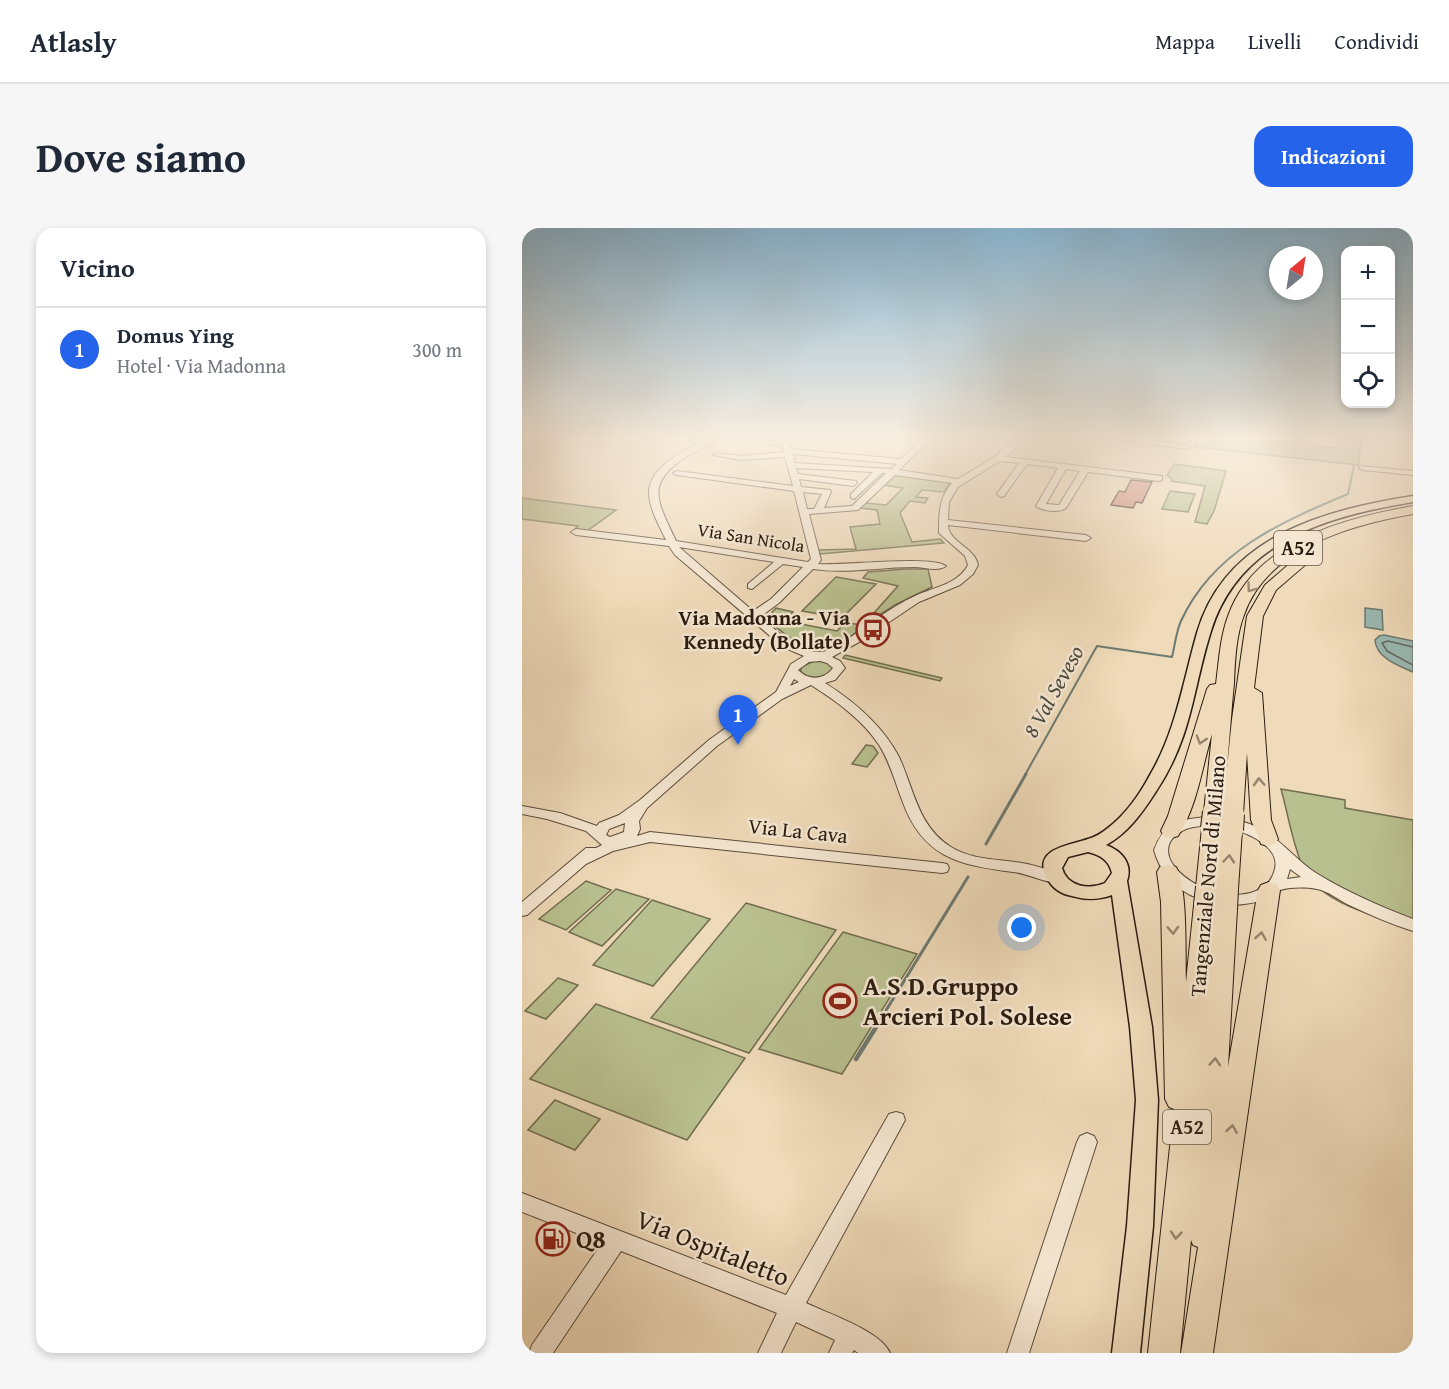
<!DOCTYPE html>
<html lang="it">
<head>
<meta charset="utf-8">
<style>
	:root { --surface:#fff; --page:#f6f6f7; --text:#1f2937; --muted:#747a83; --line:#e0e1e3; --accent:#2563eb }
	body { margin:0; font-family:"Gentium Book Plus",serif; background:var(--page); color:var(--text) }
	.controls { position:absolute; right:18px; top:18px; display:grid; overflow:hidden; border-radius:12px; box-shadow:0 3px 9px #0003 }
	.controls button { width:54px; height:54px; display:grid; place-items:center; padding:0; border:0; border-bottom:2px solid var(--line); background:var(--surface); color:var(--text); font:30px sans-serif }
	.compass { position:absolute; left:747px; top:18px; width:54px; height:54px; border-radius:50%; background:var(--surface); box-shadow:0 3px 9px #0003; rotate:30deg }
	.you { position:absolute; left:500px; top:700px; width:21px; height:21px; margin:-15px; border:4px solid #fff; border-radius:50%; background:#1a73e8; box-shadow:0 0 0 9px #1a73e833 }
	.badge { display:grid; place-items:center; width:39px; height:39px; border-radius:50%; background:var(--accent); color:#fff; font-size:20px; font-weight:700 }
	.pin { position:absolute; translate:-50% -50px; filter:drop-shadow(0 2px 3px #0008) }
	.pin::after { content:''; position:absolute; top:32px; width:21px; height:18px; background:inherit; clip-path:polygon(0 0,100% 0,50% 100%) }
	.list { margin:0; padding:0; list-style:none }
	h2 { display:flex; justify-content:space-between; align-items:center; height:78px; margin:0; padding:0 24px; font-size:26px }
	h2 small { font-size:20px; font-weight:400; color:var(--muted) }
	.list li { display:grid; grid-template-columns:39px 1fr auto; gap:18px; align-items:center; box-sizing:border-box; height:84px; padding:0 24px; border-top:2px solid var(--line) }
	.list b { display:block; font-size:22px; white-space:nowrap }
	.list p { margin:0; font-size:20px; white-space:nowrap; color:var(--muted) }
	.list em { font-size:20px; font-style:normal; color:var(--muted) }
	.icon { flex:none; width:33px; height:33px; fill:none; stroke:currentColor; stroke-width:2; stroke-linecap:round; stroke-linejoin:round }
	.map { position:relative; flex:none; width:891px; height:1125px; overflow:hidden; border-radius:18px }
	header { display:flex; align-items:center; gap:36px; box-sizing:border-box; height:84px; padding:0 30px; background:var(--surface); border-bottom:2px solid var(--line) }
	header strong { font-size:28px }
	nav { display:flex; gap:33px; margin-inline-start:auto; font-size:21px }
	.intro { display:flex; align-items:center; justify-content:space-between; box-sizing:border-box; height:144px; padding:0 36px }
	h1 { margin:0; font-size:42px }
	.button { padding:15px 27px; border-radius:18px; background:var(--accent); color:#fff; font-size:21px; font-weight:700 }
	main { display:flex; gap:36px; padding:0 36px }
	aside { flex:1; background:var(--surface); border-radius:18px; box-shadow:0 3px 9px #0003 }
	.map>svg:first-child { display:block }
</style>
</head>
<body>
<header>
<strong>Atlasly</strong>
<nav><a>Mappa</a><a>Livelli</a><a>Condividi</a></nav>
</header>
<div class="intro"><h1>Dove siamo</h1><a class="button">Indicazioni</a></div>
<main>
<aside>
<h2>Vicino<small></small></h2>
<ul class="list">
<li><span class="badge">1</span><div><b>Domus Ying</b><p>Hotel · Via Madonna</p></div><em>300 m</em></li>
</ul>
</aside>
<div class="map">
<svg width="891" height="1125" viewBox="0 0 891 1125">
	<rect width="100%" height="100%" fill="#efdab9"/>
	<filter id="stains"><feTurbulence type="fractalNoise" baseFrequency=".00333" numOctaves="4"/><feColorMatrix values="0 0 0 0 .2 0 0 0 0 .09 0 0 0 0 .02 0 0 0 .5 -.17"/></filter>
	<radialGradient id="worn" r=".72"><stop offset=".6" stop-color="#630" stop-opacity="0"/><stop offset="1" stop-color="#630" stop-opacity=".3"/></radialGradient>
	<g fill="#b9c08f" stroke="#726e50" stroke-width="1.5">
		<polygon points="678,210 724,210 815,220 818,210 861,210 886,213 886,216 840,211 836,237 673,219"/>
		<polygon points="652,236 704,243 692,283 685,296 673,294 683,258 649,253 649,250 645,247"/>
		<polygon points="371,247 428,255 422,264 400,262 394,269 406,270 403,275 388,273 378,285 390,314 418,311 422,315 298,326 296,322 334,321 328,299 358,296 355,282 337,280 344,275 364,277 381,260 361,257"/>
		<polygon points="648,263 673,266 666,284 640,281"/>
		<polygon points="0,270 94,282 65,303 53,301 56,298 0,291"/>
		<polygon points="383,341 406,341 410,359 373,377 345,395 343,395 376,358 341,350 346,344"/>
		<polygon points="314,349 354,356 320,390 280,383"/>
		<path d="M254 380 271 384 263 393 315 403 324 394 342 398C333 405 322 416 311 420 286 430 261 404 244 391Z"/>
		<polygon points="323,427 420,450 418,453 321,430"/>
		<path d="M292 433H303L312 440 309 445C298 449 290 452 279 445V439Z"/>
		<polygon points="344,517 351,518 356,525 345,539 330,536"/>
		<path d="M759 561 823 572V580L891 592V697C855 689 796 676 780 637 770 613 766 586 759 561Z"/>
		<polygon points="64,653 89,662 44,702 17,691"/>
		<polygon points="94,661 127,671 80,718 47,704"/>
		<polygon points="130,672 188,691 131,758 71,737"/>
		<polygon points="224,675 314,702 227,825 129,790"/>
		<polygon points="321,704 395,726 320,846 237,821"/>
		<polygon points="36,750 56,757 24,791 3,783"/>
		<polygon points="74,776 223,830 165,912 8,851"/>
		<polygon points="33,872 78,891 53,922 6,902"/>
	</g>
	<g fill="#9abab4" stroke="#6d7a72" stroke-width="1.5">
		<polygon points="843,380 860,382 861,402 843,399"/>
		<path d="M862 407 891 413V444C877 438 854 430 853 412L857 408Z"/>
	</g>
	<g fill="none" stroke-linecap="round" stroke-linejoin="round">
		<polyline stroke="#626a62" stroke-width="1.5" points="891,419 866,413 860,415 865,423 891,437"/>
		<path stroke="#6d7a72" stroke-width="2" d="M503 547 575 418 650 429C653 417 654 404 659 393 691 323 759 294 826 266L832 238"/>
		<g stroke="#6d7a72" stroke-width="3">
			<polyline points="464,616 504,546"/>
			<polyline points="355,797 446,649"/>
		</g>
		<polyline stroke="#6d7a72" stroke-width="4.5" points="334,831 356,796"/>
	</g>
	<polygon fill="#d18476" stroke="#2a1b10" stroke-width="1.5" points="609,252 630,254 620,275 614,274 611,280 589,277 597,263 603,264"/>
	<g fill="none" stroke-linecap="round" stroke-linejoin="round">
		<defs>
			<g id="minor">
				<path d="M186 210H196C187 217 177 222 167 227 122 255 135 272 154 313L286 334 289 331 272 263 155 247 151 245 155 243 271 258 263 229 219 232 191 227 195 225 219 228 262 224 261 218 197 210 264 214H267L269 221 379 231 401 210H410L377 242 436 251 471 230 495 210H504L484 229 640 248V252L637 253 566 244 544 280C538 285 520 283 514 278L536 240 505 236 482 268 479 269 475 266 497 235 478 233 436 259 427 274 426 292 564 307 569 310 564 313 426 297C427 315 452 318 456 337L451 346 438 357 397 374 339 413 310 429 318 433 323 440 313 452 303 455C333 474 361 498 377 529 392 561 396 599 429 619 450 632 476 631 500 635 513 637 526 642 539 646L541 650 539 654C526 657 505 645 491 644 436 637 400 629 380 572 373 554 368 534 357 517 341 492 314 473 289 457L260 471 195 518 125 580 117 593 118 601 115 608 128 604 420 635 425 636 427 640 425 644 420 645 128 614 91 623 64 636 5 687 0 688V674L64 620H74L80 617 64 603 25 591 0 586V578L38 585 75 598 77 595 97 587 118 572 187 512 254 464 269 436 282 428 261 419 153 327 147 318 54 307 49 304 54 301 144 312C138 299 128 282 127 267 125 238 165 222 186 210ZM271 226 375 236 369 241 273 235ZM274 240 351 244 329 266V270L332 271 360 245H364L330 278 302 280 309 264 308 262 279 259 277 251 331 258 335 255 334 253 276 246ZM544 241 558 243 537 277 524 276ZM373 247 430 255C417 270 417 285 417 305L443 328 446 337C436 356 413 359 395 367 363 381 338 406 307 422 282 432 256 403 238 389L257 375 291 341C324 346 358 339 392 339 402 339 416 344 424 338 408 327 322 338 296 336L299 332 287 286 336 282ZM281 264 300 266 292 281H285ZM157 319 252 334 226 356V360L230 361 261 336 281 339 249 371 231 383ZM298 433 305 435 311 440C302 452 287 453 276 442L287 434ZM272 451 277 454 268 458ZM103 595 102 604 88 609 84 607 87 601Z"/>
				<polygon points="582,210 609,210 664,217 668,219 664,221"/>
				<polygon points="809,210 821,210 817,212"/>
				<polygon points="838,238 891,243 891,247 841,242 837,240"/>
				<path d="M691 588C711 590 732 595 748 607 764 618 777 634 794 645 825 664 857 678 891 691V703C869 696 848 687 827 677 817 672 806 663 795 661 783 659 770 659 758 662 748 666 741 673 729 675 687 683 643 664 632 622 644 590 661 592 691 588ZM691 596C711 599 763 615 752 644 749 653 744 659 734 663 688 682 611 625 664 601 672 598 683 598 691 596ZM768 641 779 649 765 651Z"/>
				<path d="M374 884 381 886 383 892 284 1075C305 1085 359 1103 368 1125H336L332 1122 330 1125H307L313 1112 274 1094 259 1125H236L255 1085 99 1023 31 1125H7L10 1117 80 1015 0 984V965L264 1067 367 886Z"/>
				<polygon points="565,905 572,908 575,914 507,1125 485,1125 555,914 558,908"/>
			</g>
			<path id="major" d="M891 268V274C807 288 717 312 689 403 670 463 671 508 633 565 620 585 606 605 584 617 600 623 611 636 605 653L630 799 636 872 631 998 618 1125H590L605 998 614 872 608 799 590 667C576 672 564 672 550 668 539 666 530 660 525 650 509 620 550 617 566 611 573 609 580 605 586 600 603 587 618 566 628 547 654 503 661 454 675 405 703 308 802 282 891 268ZM566 624C578 627 587 632 590 645L583 655C567 662 545 659 540 640L546 629Z"/>
			<g id="highway">
				<path d="M891 278V286C829 297 745 320 722 387 714 408 713 432 712 455 709 486 707 518 704 550L710 491 725 388 743 357 773 331H783L785 334 783 337 754 362 741 388 732 460 740 465 749 592 756 611 753 616 746 618 739 616 729 592 725 525 721 586 718 590 711 592 704 590 701 586 692 590 685 588 682 584 690 506C680 539 675 579 656 608L649 610 642 608 639 603 646 588 685 461 688 457 694 456C697 433 698 410 706 388 732 314 822 290 891 278Z"/>
				<polygon points="690,593 697,595 700,602 703,597 710,595 717,597 720,602 716,661 713,666 705,669 697,666 694,662 685,667 677,664 674,659 680,600 683,595"/>
				<path d="M646 637 654 639C666 659 663 728 664 754L672 677 675 671 683 669 691 671 694 679 696 675 704 673 712 675 715 681 706 839 736 662 739 657 747 654 755 657 758 662 691 1125H659L676 1019 671 1017 669 1012 658 1125H626L652 881 647 879 643 871 639 674 635 644 638 639Z"/>
			</g>
		</defs>
		<use href="#minor" stroke="#5b4b3a" stroke-width="2"/>
		<use href="#major" stroke="#2a1b10" stroke-width="3"/>
		<use href="#highway" stroke="#2a1b10" stroke-width="2"/>
		<use href="#minor" fill="#f5e7d2" fill-rule="evenodd"/>
		<use href="#major" fill="#efdab9" fill-rule="evenodd"/>
		<use href="#highway" fill="#efdab9" fill-rule="evenodd"/>
		<defs>
			<g id="highway-bridge">
				<polyline points="690,600 692,584"/>
				<polyline points="710,602 711,586"/>
				<polyline points="683,677 685,659"/>
				<polyline points="704,681 705,661"/>
			</g>
		</defs>
		<use href="#highway-bridge" stroke="#2a1b10" stroke-width="24" stroke-linecap="butt"/>
		<use href="#highway-bridge" stroke="#efdab9" stroke-width="22"/>
	</g>
	<defs><path id="oneway-chevron" d="M-2-3.5L2.5 0L-2 3.5" fill="none" stroke-width="1.6" stroke-linecap="round" stroke-linejoin="round" transform="scale(1.5)"/></defs>
	<g stroke="#96846d">
		<use href="#oneway-chevron" transform="translate(729 360) rotate(126)"/>
		<use href="#oneway-chevron" transform="translate(679 512) rotate(107)"/>
		<use href="#oneway-chevron" transform="translate(737 554) rotate(-93)"/>
		<use href="#oneway-chevron" transform="translate(707 631) rotate(-85)"/>
		<use href="#oneway-chevron" transform="translate(651 702) rotate(88)"/>
		<use href="#oneway-chevron" transform="translate(739 708) rotate(-81)"/>
		<use href="#oneway-chevron" transform="translate(693 834) rotate(-86)"/>
		<use href="#oneway-chevron" transform="translate(710 901) rotate(-81)"/>
		<use href="#oneway-chevron" transform="translate(654 1007) rotate(96)"/>
	</g>
	<linearGradient id="sky" x2="0" y2="1"><stop stop-color="#89b6d3"/><stop offset="0.57" stop-color="#f8eee0"/><stop offset="1" stop-color="#f8eee0" stop-opacity="0"/></linearGradient>
	<rect width="891" height="368" fill="url(#sky)"/>
	<defs>
		<symbol id="bus-ring" viewBox="-11 -11 22 22"><circle r="9.5" fill="#f5e7d2" stroke="#8f2418" stroke-width="1.5"/><path d="M-5-6H5V4H4V6H2V4H-2V6H-4V4H-5ZM-3.5-4V0h7V-4ZM-3.5 1.2v1.5H-2V1.2ZM2 1.2v1.5H3.5V1.2Z" fill="#8f2418"/></symbol>
		<symbol id="stadium-ring" viewBox="-11 -11 22 22"><circle r="9.5" fill="#f5e7d2" stroke="#8f2418" stroke-width="1.5"/><path d="M0-5a6.5 5 0 1 0 0 10a6.5 5 0 1 0 0-10ZM-3.5-1.8h7v3.6h-7Z" fill="#8f2418"/></symbol>
		<symbol id="fuel-ring" viewBox="-11 -11 22 22"><circle r="9.5" fill="#f5e7d2" stroke="#8f2418" stroke-width="1.5"/><path d="M-5.5-6h7V0h2V4h1.3V-2.5L3-4.5l.8-.8L6-3V5H2.5V1h-1V6h-7ZM-4.2-4.7v3.2H.2V-4.7Z" fill="#8f2418"/></symbol>
	</defs>
	<g fill-rule="evenodd">
		<use href="#bus-ring" x="332" y="383" width="38" height="38"/>
		<use href="#stadium-ring" x="299" y="754" width="38" height="38"/>
		<use href="#fuel-ring" x="12" y="992" width="38" height="38"/>
	</g>
	<g text-anchor="middle" stroke-width="5" stroke-linejoin="round" paint-order="stroke">
		<g font-size="18" fill="#2a1b10" stroke="#f5e7d2">
			<text transform="translate(229 310) rotate(9)" y="6">Via San Nicola</text>
		</g>
		<g fill="#f5e7d2" stroke="#67584a" stroke-width="1.5">
			<rect x="752" y="303" width="48" height="34" rx="4.5"/>
			<rect x="641" y="882" width="48" height="34" rx="4.5"/>
		</g>
		<g font-size="20" font-weight="bold" fill="#2a1b10">
			<text x="776" y="327">A52</text>
			<text x="665" y="906">A52</text>
		</g>
		<g font-size="21" font-weight="bold" fill="#2a1b10" stroke="#f5e7d2" text-anchor="end">
			<text x="328" y="397">Via Madonna - Via<tspan x="328" dy="24">Kennedy (Bollate)</tspan></text>
		</g>
		<g font-size="21" fill="#2a1b10" stroke="#f5e7d2">
			<text transform="translate(276 603) rotate(6)" y="7">Via La Cava</text>
			<text transform="translate(686 648) rotate(-85)" y="7">Tangenziale Nord di Milano</text>
		</g>
		<g font-size="22" font-style="italic" fill="#4c4b41" stroke="#f5e7d2">
			<text transform="translate(531 463) rotate(-61)" y="8">8 Val Seveso</text>
		</g>
		<g font-size="26" font-weight="bold" fill="#2a1b10" stroke="#f5e7d2" text-anchor="start">
			<text x="341" y="767">A.S.D.Gruppo<tspan x="341" dy="30">Arcieri Pol. Solese</tspan></text>
			<text x="54" y="1020">Q8</text>
		</g>
		<g font-size="26" fill="#2a1b10" stroke="#f5e7d2">
			<text transform="translate(191 1020) rotate(22)" y="9">Via Ospitaletto</text>
		</g>
	</g>
	<rect width="100%" height="100%" filter="url(#stains)"/>
	<rect width="100%" height="100%" fill="url(#worn)"/>
</svg>
<div class="controls">
<button>+</button>
<button>−</button>
<button><svg class="icon" aria-label="locate" viewBox="0 0 24 24"><circle cx="12" cy="12" r="6"/><path d="M12 2v4M12 18v4M2 12h4M18 12h4"/></svg></button>
</div>
<svg class="compass" viewBox="-18 -18 36 36"><path d="M0-13l5 13h-10z" fill="#e53935"/><path d="M0 13l5-13h-10z" fill="#747a83"/></svg>
<div class="you"></div>
<div class="pin badge" style="left:216px;top:517px">1</div>
</div>
</main>
</body>
</html>
